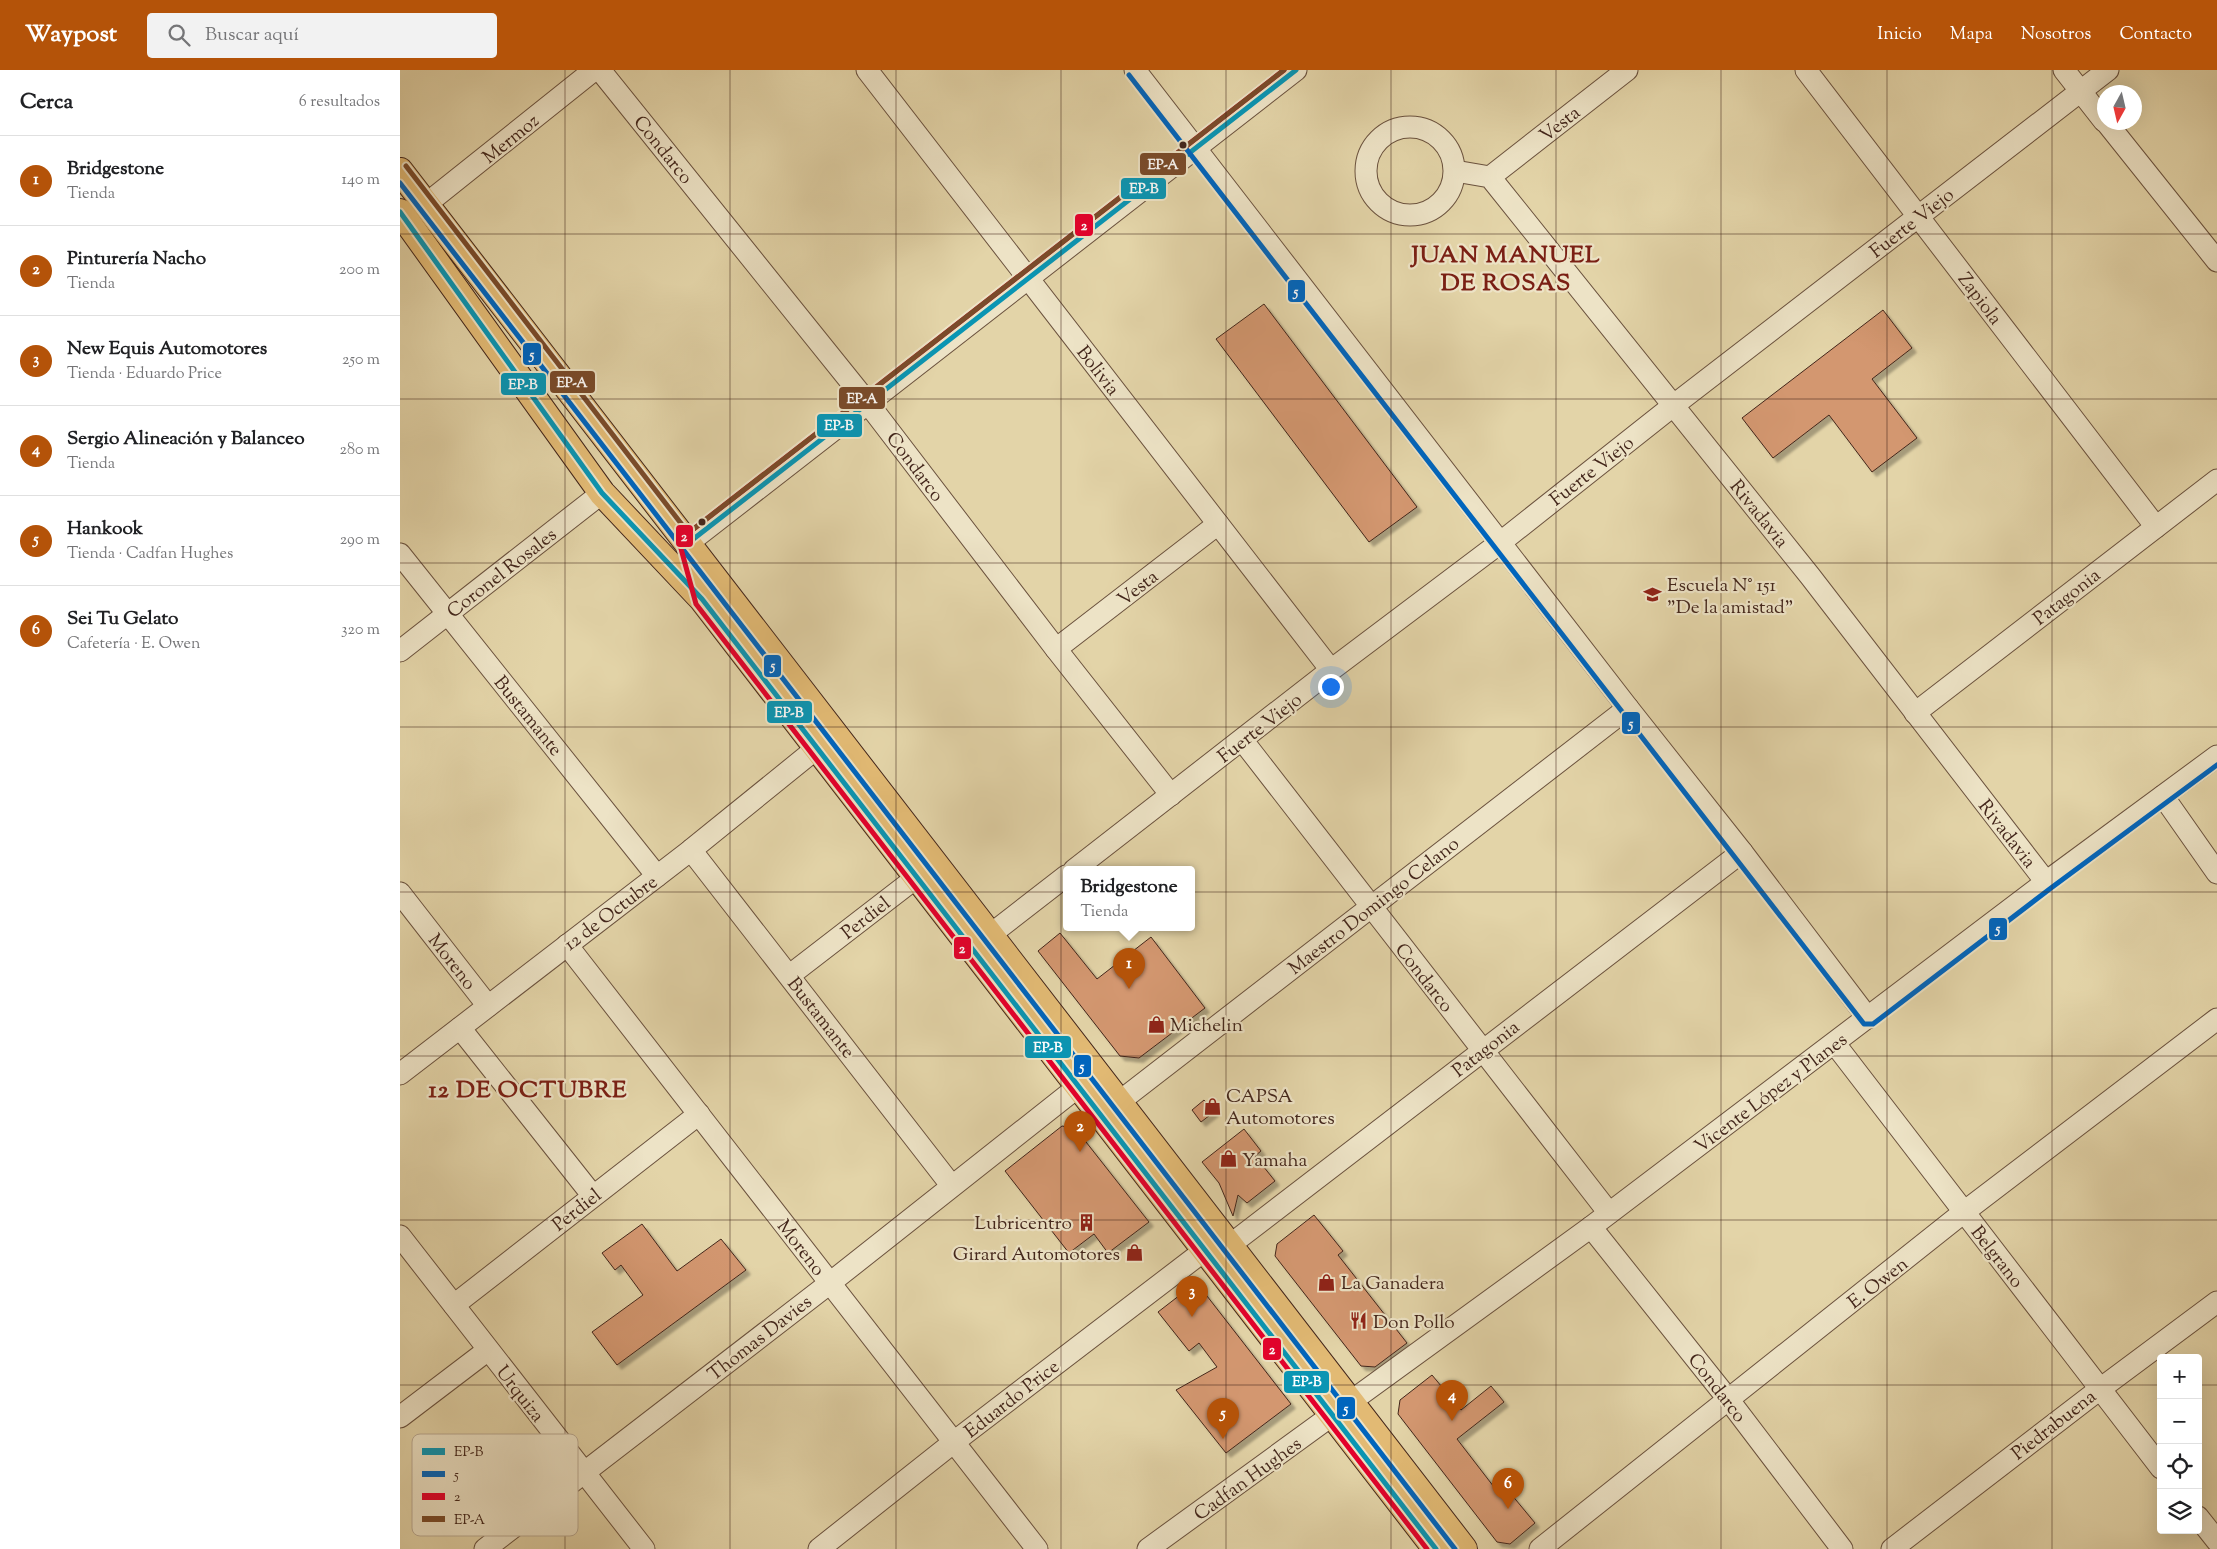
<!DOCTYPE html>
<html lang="es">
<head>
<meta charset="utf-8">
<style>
	:root { --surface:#fff; --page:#f2f2f2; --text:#202124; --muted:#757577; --line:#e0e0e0; --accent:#b45309 }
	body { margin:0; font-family:"Sorts Mill Goudy",serif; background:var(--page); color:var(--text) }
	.controls { position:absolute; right:15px; bottom:15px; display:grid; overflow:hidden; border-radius:5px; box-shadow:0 5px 20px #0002 }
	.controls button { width:45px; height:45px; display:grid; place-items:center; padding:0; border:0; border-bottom:1px solid var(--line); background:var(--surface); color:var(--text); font:25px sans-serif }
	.compass { position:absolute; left:1697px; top:15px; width:45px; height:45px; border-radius:50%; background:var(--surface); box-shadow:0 5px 20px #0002; rotate:188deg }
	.you { position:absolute; left:930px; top:616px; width:18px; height:18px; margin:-12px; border:4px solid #fff; border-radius:50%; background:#1a73e8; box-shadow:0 0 0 8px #1a73e833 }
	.badge { display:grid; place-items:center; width:32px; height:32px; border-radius:50%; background:var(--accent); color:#fff; font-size:16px; font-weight:700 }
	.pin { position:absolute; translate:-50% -41px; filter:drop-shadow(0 1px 2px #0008) }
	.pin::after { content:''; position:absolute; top:26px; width:18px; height:15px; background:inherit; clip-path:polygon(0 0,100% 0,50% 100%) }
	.popup { position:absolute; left:663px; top:796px; width:132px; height:65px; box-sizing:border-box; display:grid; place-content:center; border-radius:5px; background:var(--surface); filter:drop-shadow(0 1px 4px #0005); font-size:16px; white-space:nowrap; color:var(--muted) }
	.popup b { font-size:19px; color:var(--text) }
	.popup::after { content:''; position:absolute; left:50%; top:100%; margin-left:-10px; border:10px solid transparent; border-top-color:var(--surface) }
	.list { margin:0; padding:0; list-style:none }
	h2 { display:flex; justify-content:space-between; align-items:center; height:65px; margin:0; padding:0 20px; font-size:21px }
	h2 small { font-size:16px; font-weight:400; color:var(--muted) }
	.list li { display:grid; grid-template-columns:32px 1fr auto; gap:15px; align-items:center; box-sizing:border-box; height:90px; padding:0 20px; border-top:1px solid var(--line) }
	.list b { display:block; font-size:19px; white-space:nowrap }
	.list p { margin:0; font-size:16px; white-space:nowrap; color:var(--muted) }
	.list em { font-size:16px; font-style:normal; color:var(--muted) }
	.icon { flex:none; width:28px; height:28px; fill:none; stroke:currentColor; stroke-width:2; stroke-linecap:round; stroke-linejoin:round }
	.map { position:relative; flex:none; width:1817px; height:1479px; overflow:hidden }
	header { display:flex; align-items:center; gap:30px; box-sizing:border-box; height:70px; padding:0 25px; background:var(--accent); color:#fff }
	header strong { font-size:24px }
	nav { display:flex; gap:28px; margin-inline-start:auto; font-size:18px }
	.search { width:350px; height:45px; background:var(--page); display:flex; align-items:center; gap:12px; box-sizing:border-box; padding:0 18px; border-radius:5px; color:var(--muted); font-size:19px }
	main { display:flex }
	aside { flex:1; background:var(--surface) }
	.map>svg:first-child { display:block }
</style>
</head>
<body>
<header>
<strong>Waypost</strong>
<div class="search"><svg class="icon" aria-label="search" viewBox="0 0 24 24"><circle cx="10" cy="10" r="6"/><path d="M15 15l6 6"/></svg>Buscar aquí</div>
<nav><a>Inicio</a><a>Mapa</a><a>Nosotros</a><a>Contacto</a></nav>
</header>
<main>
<aside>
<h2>Cerca<small>6 resultados</small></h2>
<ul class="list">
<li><span class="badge">1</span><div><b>Bridgestone</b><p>Tienda</p></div><em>140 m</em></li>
<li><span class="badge">2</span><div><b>Pinturería Nacho</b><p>Tienda</p></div><em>200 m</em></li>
<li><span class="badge">3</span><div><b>New Equis Automotores</b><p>Tienda · Eduardo Price</p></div><em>250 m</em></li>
<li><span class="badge">4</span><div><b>Sergio Alineación y Balanceo</b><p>Tienda</p></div><em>280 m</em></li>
<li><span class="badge">5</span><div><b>Hankook</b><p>Tienda · Cadfan Hughes</p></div><em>290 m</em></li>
<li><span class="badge">6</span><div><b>Sei Tu Gelato</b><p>Cafetería · E. Owen</p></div><em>320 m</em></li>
</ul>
</aside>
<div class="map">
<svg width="1817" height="1479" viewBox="0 0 1817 1479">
	<defs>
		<filter id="shadow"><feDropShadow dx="4.5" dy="4.5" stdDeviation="1" flood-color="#0004"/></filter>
	</defs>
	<rect width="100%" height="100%" fill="#e3d4a8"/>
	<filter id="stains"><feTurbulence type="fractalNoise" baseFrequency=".004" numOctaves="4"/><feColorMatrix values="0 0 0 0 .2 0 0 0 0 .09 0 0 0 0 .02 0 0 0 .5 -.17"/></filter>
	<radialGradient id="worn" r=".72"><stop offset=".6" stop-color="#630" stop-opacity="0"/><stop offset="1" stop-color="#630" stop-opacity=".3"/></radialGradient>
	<g fill="#d3976f" stroke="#43261b" filter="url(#shadow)">
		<polygon points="864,234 1017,437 969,472 816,269"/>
		<polygon points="1483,240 1512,278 1472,309 1517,368 1472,402 1429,345 1373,388 1342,348"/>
		<polygon points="660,863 697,909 751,867 805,938 739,988 720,986 638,881"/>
		<polygon points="804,1030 814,1042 801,1052 792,1040"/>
		<polygon points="662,1056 675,1058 749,1152 708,1183 694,1164 669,1183 605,1101"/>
		<polygon points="844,1059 861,1081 855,1086 875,1111 847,1133 838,1125 833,1146 819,1113 802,1092"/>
		<polygon points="914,1145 943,1181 938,1185 1007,1273 975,1297 961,1296 875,1186 877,1174"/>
		<polygon points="242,1154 277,1201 321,1169 346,1200 217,1295 192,1262 243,1225 221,1195 215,1200 202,1183"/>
		<polygon points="800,1217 891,1334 826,1383 776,1320 817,1297 799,1273 789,1281 758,1242 789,1218"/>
		<polygon points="1032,1305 1061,1340 1091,1316 1104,1332 1057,1369 1104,1430 1111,1424 1135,1453 1110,1474 1097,1472 998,1344 1000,1330"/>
	</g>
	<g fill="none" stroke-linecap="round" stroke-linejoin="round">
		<defs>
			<g id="minor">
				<polyline points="200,0 467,332 656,579 771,725"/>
				<polyline points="467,0 931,600"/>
				<polyline points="735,0 1228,638 1342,782 1468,948"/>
				<polyline points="1406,0 1756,457"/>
				<polyline points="1664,0 1704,51"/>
				<polyline points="1706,52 1817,191"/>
				<circle cx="1010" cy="101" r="44"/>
				<polyline points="1055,101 1090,107 1410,506 1646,812"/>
				<polyline points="1090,107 1227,0"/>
				<polyline points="25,135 194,0"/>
				<polyline points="287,474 896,0"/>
				<polyline points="0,484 257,806"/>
				<polyline points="656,579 818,454"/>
				<polyline points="0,581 202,423"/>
				<polyline points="1515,643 1817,410"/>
				<polyline points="843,671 1209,1143"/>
				<polyline points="1763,726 1817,803"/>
				<polyline points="291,780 551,1115"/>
				<polyline points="674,800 931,600 1101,472 1274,335 1708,0"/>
				<polyline points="0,823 88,936"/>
				<polyline points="590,865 666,806"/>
				<polyline points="167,875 637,1479"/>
				<polyline points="390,905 517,807"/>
				<polyline points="60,958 193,1126"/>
				<polyline points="1435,974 1761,1398"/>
				<polyline points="0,1004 291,780 417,678"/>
				<polyline points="719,1032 1228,638"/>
				<polyline points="1191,1157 1328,1329 1442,1479"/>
				<polyline points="0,1166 244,1479"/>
				<polyline points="830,1175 1342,782"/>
				<polyline points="54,1235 299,1044"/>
				<polyline points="0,1347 88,1280"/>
				<polyline points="1798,1447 1817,1471"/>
				<polyline points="85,1479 430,1213 679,1016"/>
				<polyline points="419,1479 554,1372 805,1180"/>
				<polyline points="748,1479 1191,1157 1646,812 1817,686"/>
				<polyline points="1140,1479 1564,1142 1817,949"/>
				<polyline points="1492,1479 1700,1319 1817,1232"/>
			</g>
			<g id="major">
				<polyline points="0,101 1064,1479"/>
				<polyline points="0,142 202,423 302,529 1036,1479"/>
			</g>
		</defs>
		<use href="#minor" stroke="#6b523e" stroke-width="23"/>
		<use href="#major" stroke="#43261b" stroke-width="28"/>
		<use href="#minor" stroke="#ede3c6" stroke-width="21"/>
		<use href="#major" stroke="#e2ba74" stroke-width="26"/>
		<defs>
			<g id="bus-1">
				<polyline points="0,142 202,423 302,529 1036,1479"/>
				<polyline points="287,474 896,0"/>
			</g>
			<g id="bus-2">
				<polyline points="729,5 1464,954 1473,954 1651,818 1817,695"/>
				<polyline points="0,113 1055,1479"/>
			</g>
			<polyline id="bus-3" points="884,0 282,468 280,475 296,534 1027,1479"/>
			<g id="bus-4">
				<polyline points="6,96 293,469"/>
				<polyline points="282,468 884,0"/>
			</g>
		</defs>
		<use href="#bus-1" stroke="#ede3c6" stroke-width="9"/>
		<use href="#bus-2" stroke="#ede3c6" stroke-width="9"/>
		<use href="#bus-3" stroke="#ede3c6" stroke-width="9"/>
		<use href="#bus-4" stroke="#ede3c6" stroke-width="9"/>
		<use href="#bus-1" stroke="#0a95b3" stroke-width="5"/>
		<use href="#bus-2" stroke="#0065bd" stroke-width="5"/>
		<use href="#bus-3" stroke="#e4002b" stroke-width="5"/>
		<use href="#bus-4" stroke="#7a4b2a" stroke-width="5"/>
	</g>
	<path fill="none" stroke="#43261b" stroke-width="1" stroke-opacity="0.55" d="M165 0V1479M330 0V1479M496 0V1479M661 0V1479M826 0V1479M991 0V1479M1156 0V1479M1321 0V1479M1487 0V1479M1652 0V1479M0 164H1817M0 329H1817M0 493H1817M0 657H1817M0 822H1817M0 986H1817M0 1150H1817M0 1315H1761M1798 1315H1817"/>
	<defs>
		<symbol id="school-bare" viewBox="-9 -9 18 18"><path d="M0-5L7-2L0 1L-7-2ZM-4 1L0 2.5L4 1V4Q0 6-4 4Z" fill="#8f2418" stroke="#ede3c6" stroke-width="2.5" paint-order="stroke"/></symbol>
		<symbol id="shop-bare" viewBox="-9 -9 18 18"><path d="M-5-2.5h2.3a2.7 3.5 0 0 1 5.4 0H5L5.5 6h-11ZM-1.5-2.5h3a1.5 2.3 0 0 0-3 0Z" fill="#8f2418" stroke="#ede3c6" stroke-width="2.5" paint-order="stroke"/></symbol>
		<symbol id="building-bare" viewBox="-9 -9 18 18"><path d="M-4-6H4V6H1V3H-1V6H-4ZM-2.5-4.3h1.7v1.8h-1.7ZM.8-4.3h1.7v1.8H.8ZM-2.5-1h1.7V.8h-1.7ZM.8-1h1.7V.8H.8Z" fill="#8f2418" stroke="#ede3c6" stroke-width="2.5" paint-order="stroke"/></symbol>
		<symbol id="restaurant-bare" viewBox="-9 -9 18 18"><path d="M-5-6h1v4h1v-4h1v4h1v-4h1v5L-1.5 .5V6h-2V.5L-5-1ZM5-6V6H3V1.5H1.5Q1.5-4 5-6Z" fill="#8f2418" stroke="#ede3c6" stroke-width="2.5" paint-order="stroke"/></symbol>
	</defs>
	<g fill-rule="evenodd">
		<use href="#school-bare" x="1240" y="512" width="25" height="25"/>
		<use href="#shop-bare" x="744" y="942" width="25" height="25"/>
		<use href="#shop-bare" x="800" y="1024" width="25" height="25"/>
		<use href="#shop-bare" x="816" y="1076" width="25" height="25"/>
		<use href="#building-bare" x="674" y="1140" width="25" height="25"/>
		<use href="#shop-bare" x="722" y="1170" width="25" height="25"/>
		<use href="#shop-bare" x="914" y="1200" width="25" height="25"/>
		<use href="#restaurant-bare" x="946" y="1238" width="25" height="25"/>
	</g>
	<g fill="#43261b" stroke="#ede3c6" stroke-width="2">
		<circle cx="783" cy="75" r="4.5"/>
		<circle cx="302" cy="452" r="4.5"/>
	</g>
	<g text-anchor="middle" stroke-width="4.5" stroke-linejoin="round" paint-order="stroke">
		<g font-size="19" fill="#43261b" stroke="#ede3c6">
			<text transform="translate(1159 53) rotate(-38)" y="7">Vesta</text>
			<text transform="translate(110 68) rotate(-39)" y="7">Mermoz</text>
			<text transform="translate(264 79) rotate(51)" y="7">Condarco</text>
			<text transform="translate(1511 152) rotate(-38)" y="7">Fuerte Viejo</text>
			<text transform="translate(1581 228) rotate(53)" y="7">Zapiola</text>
			<text transform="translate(699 300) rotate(52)" y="7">Bolivia</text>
			<text transform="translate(516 396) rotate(53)" y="7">Condarco</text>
			<text transform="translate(1191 400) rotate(-38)" y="7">Fuerte Viejo</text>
			<text transform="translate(1360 443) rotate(51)" y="7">Rivadavia</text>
			<text transform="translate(101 502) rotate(-38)" y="7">Coronel Rosales</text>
			<text transform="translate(737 517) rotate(-38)" y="7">Vesta</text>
			<text transform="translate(1666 526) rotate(-38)" y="7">Patagonia</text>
			<text transform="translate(129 645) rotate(51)" y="7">Bustamante</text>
			<text transform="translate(859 657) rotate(-38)" y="7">Fuerte Viejo</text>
			<text transform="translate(1608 763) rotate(52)" y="7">Rivadavia</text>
			<text transform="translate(973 835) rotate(-38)" y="7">Maestro Domingo Celano</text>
			<text transform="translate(210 842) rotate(-37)" y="7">12 de Octubre</text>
			<text transform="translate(465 847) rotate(-38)" y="7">Perdiel</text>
			<text transform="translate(53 891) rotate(52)" y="7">Moreno</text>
			<text transform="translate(1025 907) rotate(52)" y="7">Condarco</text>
			<text transform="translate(422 947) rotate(52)" y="7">Bustamante</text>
			<text transform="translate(1085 978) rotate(-38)" y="7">Patagonia</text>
			<text transform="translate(1370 1022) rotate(-37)" y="7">Vicente López y Planes</text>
			<text transform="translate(176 1139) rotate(-38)" y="7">Perdiel</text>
			<text transform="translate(402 1177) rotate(52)" y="7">Moreno</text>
			<text transform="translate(1598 1186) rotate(52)" y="7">Belgrano</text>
			<text transform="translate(1477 1212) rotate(-38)" y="7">E. Owen</text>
			<text transform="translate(359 1267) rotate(-38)" y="7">Thomas Davies</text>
			<text transform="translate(1318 1317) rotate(52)" y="7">Condarco</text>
			<text transform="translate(121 1323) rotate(52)" y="7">Urquiza</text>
			<text transform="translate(611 1328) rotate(-38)" y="7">Eduardo Price</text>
			<text transform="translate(1653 1354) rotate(-38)" y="7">Piedrabuena</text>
			<text transform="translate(847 1408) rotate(-36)" y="7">Cadfan Hughes</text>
		</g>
		<g font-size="19" fill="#43261b" stroke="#ede3c6" text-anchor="start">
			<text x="1267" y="521">Escuela N° 151<tspan x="1267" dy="22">"De la amistad"</tspan></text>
			<text x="770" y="961">Michelin</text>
			<text x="826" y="1032">CAPSA<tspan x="826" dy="22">Automotores</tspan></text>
			<text x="842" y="1096">Yamaha</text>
			<text x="672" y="1159" text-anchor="end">Lubricentro</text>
			<text x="720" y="1190" text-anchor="end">Girard Automotores</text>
			<text x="941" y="1219">La Ganadera</text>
			<text x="973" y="1258">Don Pollo</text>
		</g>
		<g font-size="24" font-weight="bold" letter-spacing="1" fill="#7a1f14" stroke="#ede3c6">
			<text x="1106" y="192">JUAN MANUEL<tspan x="1106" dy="28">DE ROSAS</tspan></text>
			<text x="128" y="1027">12 DE OCTUBRE</text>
		</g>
	</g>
	<rect x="12" y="1364" width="166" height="102" rx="8" fill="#ede3c6" stroke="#baaa93" stroke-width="1"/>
	<rect x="22" y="1378" width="23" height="7" fill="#0a95b3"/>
	<rect x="22" y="1401" width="23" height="6" fill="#0065bd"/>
	<rect x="22" y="1423" width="23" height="7" fill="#e4002b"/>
	<rect x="22" y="1446" width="23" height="6" fill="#7a4b2a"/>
	<g font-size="14" fill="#43261b">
		<text x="54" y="1386">EP-B</text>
		<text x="54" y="1409">5</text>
		<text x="54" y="1431">2</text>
		<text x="54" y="1454">EP-A</text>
	</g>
	<g stroke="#ede3c6" stroke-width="2">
		<rect x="739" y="82" width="48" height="24" rx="5" fill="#7a4b2a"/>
		<rect x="720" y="107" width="47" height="23" rx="5" fill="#0a95b3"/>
		<rect x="674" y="143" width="20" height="24" rx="5" fill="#e4002b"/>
		<rect x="887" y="209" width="19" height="24" rx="5" fill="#0065bd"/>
		<rect x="122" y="272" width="20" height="24" rx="5" fill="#0065bd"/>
		<rect x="149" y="300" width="47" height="24" rx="5" fill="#7a4b2a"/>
		<rect x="100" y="302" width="47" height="24" rx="5" fill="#0a95b3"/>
		<rect x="438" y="316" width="48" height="24" rx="5" fill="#7a4b2a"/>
		<rect x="416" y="343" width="47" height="25" rx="5" fill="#0a95b3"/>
		<rect x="275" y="454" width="19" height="24" rx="5" fill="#e4002b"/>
		<rect x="363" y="584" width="19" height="24" rx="5" fill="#0065bd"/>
		<rect x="366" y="630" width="47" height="24" rx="5" fill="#0a95b3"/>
		<rect x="1221" y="641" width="20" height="24" rx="5" fill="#0065bd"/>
		<rect x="1588" y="847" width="20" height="24" rx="5" fill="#0065bd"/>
		<rect x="553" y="866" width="19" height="24" rx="5" fill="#e4002b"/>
		<rect x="624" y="965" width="48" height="24" rx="5" fill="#0a95b3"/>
		<rect x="673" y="984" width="19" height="24" rx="5" fill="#0065bd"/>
		<rect x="862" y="1267" width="20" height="24" rx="5" fill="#e4002b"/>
		<rect x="883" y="1300" width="47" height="24" rx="5" fill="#0a95b3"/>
		<rect x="936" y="1326" width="20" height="24" rx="5" fill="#0065bd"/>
	</g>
	<g font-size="14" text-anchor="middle" font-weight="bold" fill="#fff">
		<text x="763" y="99">EP-A</text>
		<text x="744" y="123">EP-B</text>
		<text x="684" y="160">2</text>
		<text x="896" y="226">5</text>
		<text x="132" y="289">5</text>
		<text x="172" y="317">EP-A</text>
		<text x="123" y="319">EP-B</text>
		<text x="462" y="333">EP-A</text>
		<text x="439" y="360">EP-B</text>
		<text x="284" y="471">2</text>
		<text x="373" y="600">5</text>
		<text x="389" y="647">EP-B</text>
		<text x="1231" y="658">5</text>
		<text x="1598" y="863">5</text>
		<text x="562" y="883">2</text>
		<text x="648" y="982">EP-B</text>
		<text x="682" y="1001">5</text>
		<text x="872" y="1284">2</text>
		<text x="907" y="1316">EP-B</text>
		<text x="946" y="1343">5</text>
	</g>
	<rect width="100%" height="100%" filter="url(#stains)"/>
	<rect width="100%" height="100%" fill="url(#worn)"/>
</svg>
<div class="controls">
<button>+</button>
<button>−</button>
<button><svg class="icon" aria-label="locate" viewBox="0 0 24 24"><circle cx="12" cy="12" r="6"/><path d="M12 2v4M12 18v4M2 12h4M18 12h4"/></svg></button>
<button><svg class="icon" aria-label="layers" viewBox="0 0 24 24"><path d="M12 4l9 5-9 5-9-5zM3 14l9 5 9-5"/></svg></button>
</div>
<svg class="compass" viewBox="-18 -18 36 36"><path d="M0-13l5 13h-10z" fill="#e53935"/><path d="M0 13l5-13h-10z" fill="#757577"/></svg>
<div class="you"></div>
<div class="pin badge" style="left:729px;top:919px">1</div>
<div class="popup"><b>Bridgestone</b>Tienda</div>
<div class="pin badge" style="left:680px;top:1082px">2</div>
<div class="pin badge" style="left:792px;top:1247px">3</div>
<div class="pin badge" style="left:1052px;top:1351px">4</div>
<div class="pin badge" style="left:823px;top:1369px">5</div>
<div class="pin badge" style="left:1108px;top:1439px">6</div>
</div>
</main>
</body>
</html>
